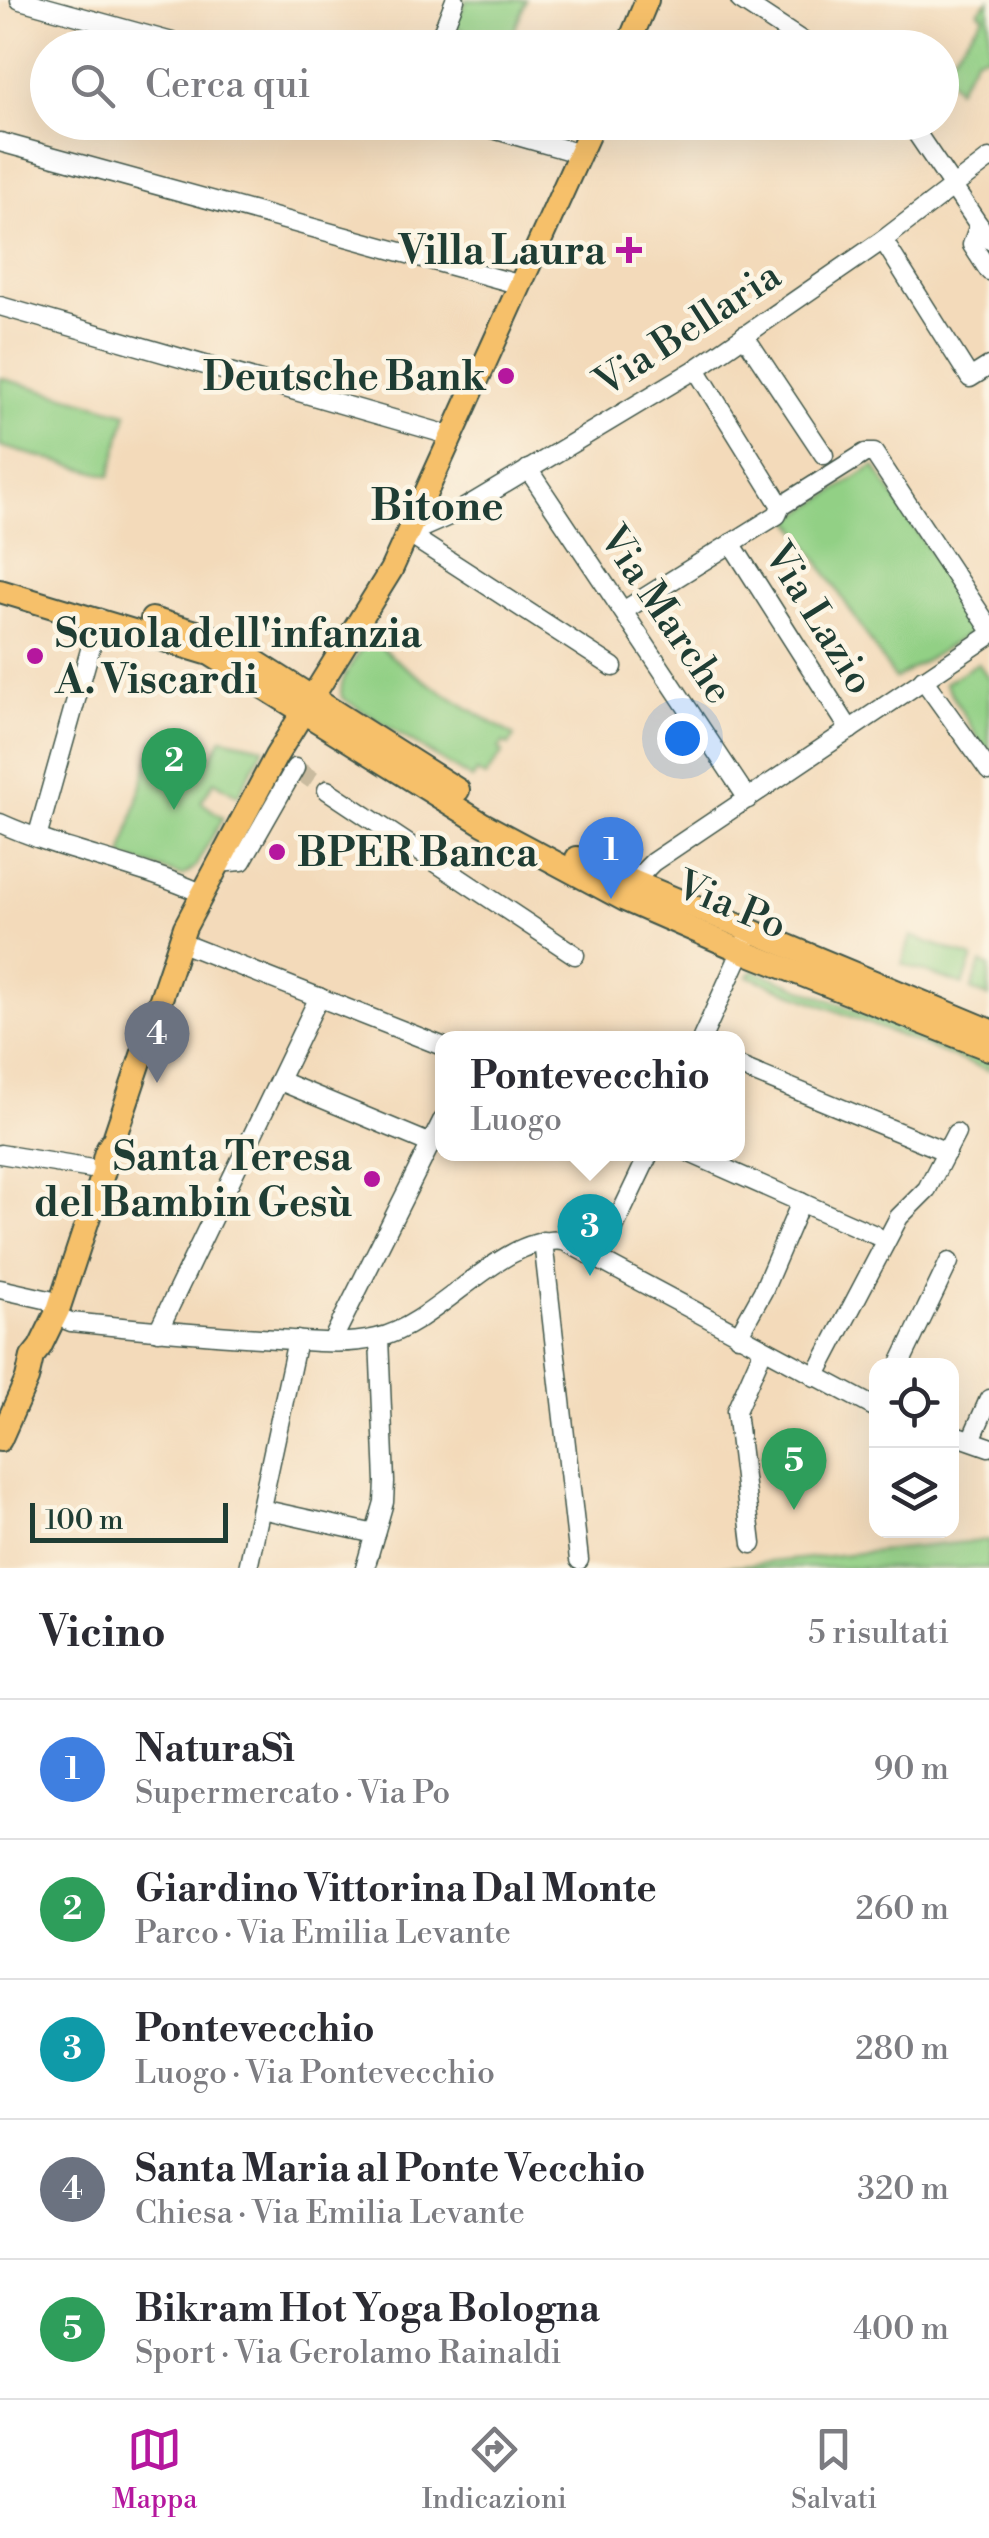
<!DOCTYPE html>
<html lang="it">
<head>
<meta charset="utf-8">
<style>
	:root { --surface:#fff; --page:#f2f2f3; --text:#2b2b33; --muted:#7c7c81; --line:#e1e1e2; --accent:#b5179e }
	body { margin:0; font-family:"Libre Bodoni",serif; background:var(--page); color:var(--text) }
	.controls { position:absolute; right:30px; bottom:30px; display:grid; overflow:hidden; border-radius:20px; box-shadow:0 10px 40px #0002 }
	.controls button { width:90px; height:90px; display:grid; place-items:center; padding:0; border:0; border-bottom:2px solid var(--line); background:var(--surface); color:var(--text); font:50px sans-serif }
	.scale { position:absolute; left:30px; bottom:25px; width:198px; box-sizing:border-box; padding-left:10px; border:5px solid #1f3d34; border-top:0; font-size:28px; line-height:35px; white-space:nowrap; color:#1f3d34; -webkit-text-stroke:8px #fcf5e5; paint-order:stroke }
	.you { position:absolute; left:682px; top:738px; width:35px; height:35px; margin:-25px; border:8px solid #fff; border-radius:50%; background:#1a73e8; box-shadow:0 0 0 15px #1a73e833 }
	.badge { display:grid; place-items:center; width:65px; height:65px; border-radius:50%; background:var(--accent); color:#fff; font-size:32px; font-weight:700 }
	.pin { position:absolute; translate:-50% -82px; filter:drop-shadow(0 2px 5px #0008) }
	.pin::after { content:''; position:absolute; top:52px; width:35px; height:30px; background:inherit; clip-path:polygon(0 0,100% 0,50% 100%) }
	.popup { position:absolute; left:435px; top:1031px; width:310px; height:130px; box-sizing:border-box; display:grid; place-content:center; border-radius:20px; background:var(--surface); filter:drop-shadow(0 2px 8px #0005); font-size:32px; white-space:nowrap; color:var(--muted) }
	.popup b { font-size:38px; color:var(--text) }
	.popup::after { content:''; position:absolute; left:50%; top:100%; margin-left:-20px; border:20px solid transparent; border-top-color:var(--surface) }
	.list { margin:0; padding:0; list-style:none }
	h2 { display:flex; justify-content:space-between; align-items:center; height:130px; margin:0; padding:0 40px; font-size:42px }
	h2 small { font-size:32px; font-weight:400; color:var(--muted) }
	.list li { display:grid; grid-template-columns:65px 1fr auto; gap:30px; align-items:center; box-sizing:border-box; height:140px; padding:0 40px; border-top:2px solid var(--line) }
	.list b { display:block; font-size:38px; white-space:nowrap }
	.list p { margin:0; font-size:32px; white-space:nowrap; color:var(--muted) }
	.list em { font-size:32px; font-style:normal; color:var(--muted) }
	.icon { flex:none; width:55px; height:55px; fill:none; stroke:currentColor; stroke-width:2; stroke-linecap:round; stroke-linejoin:round }
	.map { position:relative; flex:none; width:989px; height:1568px; overflow:hidden }
	.search { position:absolute; background:var(--surface); box-shadow:0 10px 40px #0002; left:30px; right:30px; top:30px; height:110px; display:flex; align-items:center; gap:25px; box-sizing:border-box; padding:0 35px; border-radius:55px; color:var(--muted); font-size:38px }
	.sheet { height:830px; background:var(--surface) }
	nav { display:flex; justify-content:space-around; align-items:center; box-sizing:border-box; height:140px; border-top:2px solid var(--line); background:var(--surface); font-size:28px; color:var(--muted) }
	nav a { display:grid; justify-items:center; gap:5px }
	nav .on { color:var(--accent) }
	.map>svg:first-child { display:block }
</style>
</head>
<body>
<div class="map">
<svg width="989" height="1568" viewBox="0 0 989 1568">
	<rect width="100%" height="100%" fill="#fcf5e5"/>
	<filter id="ink" filterUnits="userSpaceOnUse"><feTurbulence type="fractalNoise" baseFrequency=".01" numOctaves="2"/><feDisplacementMap in="SourceGraphic" scale="20" xChannelSelector="R" yChannelSelector="G"/><feConvolveMatrix kernelMatrix="1 2 1 2 8 2 1 2 1" color-interpolation-filters="sRGB"/></filter>
	<filter id="wash" filterUnits="userSpaceOnUse"><feTurbulence type="fractalNoise" baseFrequency=".0048" numOctaves="4" result="noise"/><feDisplacementMap in="SourceGraphic" scale="40" xChannelSelector="R" yChannelSelector="G"/><feGaussianBlur stdDeviation="2.25" result="paint"/><feColorMatrix in="noise" values="0 0 0 0 0 0 0 0 0 0 0 0 0 0 0 0 0 1.4 0 .05"/><feComposite in="paint" operator="in"/></filter>
	<g filter="url(#wash)">
		<rect width="100%" height="100%" fill="#f3daba"/>
		<g fill="#92d085" stroke="#58865c" stroke-width="2.5">
			<polygon points="466,0 526,0 508,47 454,27"/>
			<polygon points="989,0 989,54 976,57 957,89 942,69 984,16 978,11"/>
			<polygon points="0,378 127,413 110,476 0,446"/>
			<polygon points="874,466 980,627 895,679 791,519"/>
			<path d="M369 637C412 677 464 705 514 736L509 745 503 743 499 749 503 752 485 777 477 772 472 779 342 698C336 679 360 653 369 637Z"/>
			<polygon points="978,663 989,679 989,757 945,683"/>
			<polygon points="222,738 264,747 238,796 214,781 201,802 223,818 195,867 183,876 122,857 154,741 204,770"/>
			<polygon points="911,936 973,958 963,985 902,964"/>
			<polygon points="981,963 989,966 989,997 971,990"/>
			<polygon points="753,970 989,1062 989,1071 748,976"/>
			<polygon points="989,1540 989,1568 714,1568 957,1543"/>
		</g>
	</g>
	<g filter="url(#ink)">
		<g fill="none" stroke-linecap="round" stroke-linejoin="round">
			<polyline stroke="#c9bb9f" stroke-width="18" stroke-dasharray="18 9" stroke-linecap="butt" points="298,770 327,790"/>
			<defs>
				<g id="minor">
					<polyline points="20,0 194,48"/>
					<polyline points="740,0 813,48"/>
					<polyline points="436,48 455,0"/>
					<polyline points="468,122 581,154"/>
					<polyline points="909,122 989,240"/>
					<polyline points="0,142 521,285"/>
					<polyline points="979,225 972,245 989,271"/>
					<polyline points="883,240 970,378 989,366"/>
					<polyline points="0,306 452,436"/>
					<polyline points="744,335 824,455"/>
					<polyline points="696,369 781,506"/>
					<polyline points="528,469 748,799"/>
					<polyline points="408,534 456,513 696,369 883,240 989,159"/>
					<polyline points="408,534 613,667"/>
					<polyline points="731,543 850,730"/>
					<polyline points="623,611 777,515 781,506 865,453 874,453 989,627"/>
					<polyline points="923,679 989,771"/>
					<polyline points="327,790 575,955"/>
					<path d="M0 823C64 852 136 864 201 893"/>
					<polyline points="37,838 99,618"/>
					<polyline points="217,863 242,861 295,768"/>
					<polyline points="628,892 632,883 653,862 989,636"/>
					<polyline points="179,942 442,1046"/>
					<polyline points="702,1038 747,939"/>
					<polyline points="738,1066 947,1152"/>
					<polyline points="280,1081 431,1144"/>
					<polyline points="0,1154 104,1171"/>
					<polyline points="692,1154 875,1235"/>
					<polyline points="543,1241 579,1560"/>
					<polyline points="599,1259 649,1154"/>
					<path d="M0 1289 49 1300 61 1318 71 1322C139 1329 208 1335 277 1339 309 1341 345 1346 377 1338 441 1323 500 1234 564 1241L876 1408"/>
					<polyline points="158,1331 319,997"/>
					<polyline points="738,1336 763,1291 801,1202"/>
					<polyline points="332,1341 442,1121"/>
					<polyline points="899,1366 949,1262"/>
					<polyline points="815,1377 899,1217 927,1189 956,1133"/>
					<polyline points="952,1434 989,1447"/>
					<polyline points="971,1440 989,1399"/>
					<polyline points="261,1509 375,1534"/>
					<polyline points="752,1544 736,1411 763,1350"/>
					<polyline points="248,1568 297,1340"/>
					<polyline points="365,1568 384,1502 385,1482 379,1338"/>
				</g>
				<g id="major">
					<polyline points="627,48 647,0"/>
					<polyline points="0,591 210,654 483,824 625,900 742,951 989,1049"/>
					<polyline points="152,619 220,639 458,790"/>
					<polyline points="577,858 989,1030"/>
					<path d="M0 1440 27 1379 32 1357 40 1347 58 1310 104 1171C102 1158 106 1150 114 1139L185 927 276 756 391 570 594 122"/>
				</g>
			</defs>
			<use href="#minor" stroke="#3f5548" stroke-width="21"/>
			<use href="#major" stroke="#3f5548" stroke-width="26"/>
			<use href="#minor" stroke="#fff" stroke-width="18"/>
			<use href="#major" stroke="#f6c06b" stroke-width="22"/>
		</g>
	</g>
	<g fill="#b5179e" stroke="#fcf5e5" stroke-width="4">
		<path d="M624 235h10v10h10v10h-10v10h-10v-10h-10v-10h10z"/>
		<circle cx="506" cy="376" r="10"/>
		<circle cx="35" cy="656" r="10"/>
		<circle cx="277" cy="852" r="10"/>
		<circle cx="372" cy="1179" r="10"/>
	</g>
	<g text-anchor="middle" stroke-width="9" stroke-linejoin="round" paint-order="stroke">
		<g font-size="40" font-weight="bold" fill="#1f3d34" stroke="#fcf5e5" text-anchor="end">
			<text x="606" y="264">Villa Laura</text>
			<text x="486" y="390">Deutsche Bank</text>
			<text x="55" y="647" text-anchor="start">Scuola dell'infanzia<tspan x="55" dy="46">A. Viscardi</tspan></text>
			<text x="297" y="866" text-anchor="start">BPER Banca</text>
			<text x="352" y="1170">Santa Teresa<tspan x="352" dy="46">del Bambin Gesù</tspan></text>
		</g>
		<g font-size="40" fill="#1f3d34" stroke="#fcf5e5">
			<text transform="translate(687 328) rotate(-33)" y="14">Via Bellaria</text>
			<text transform="translate(667 614) rotate(56)" y="14">Via Marche</text>
			<text transform="translate(820 618) rotate(58)" y="14">Via Lazio</text>
			<text transform="translate(732 904) rotate(23)" y="14">Via Po</text>
		</g>
		<g font-size="42" font-weight="bold" fill="#1f3d34" stroke="#fcf5e5">
			<text x="437" y="520">Bitone</text>
		</g>
	</g>
</svg>
<div class="controls">
<button><svg class="icon" aria-label="locate" viewBox="0 0 24 24"><circle cx="12" cy="12" r="6"/><path d="M12 2v4M12 18v4M2 12h4M18 12h4"/></svg></button>
<button><svg class="icon" aria-label="layers" viewBox="0 0 24 24"><path d="M12 4l9 5-9 5-9-5zM3 14l9 5 9-5"/></svg></button>
</div>
<div class="scale">100 m</div>
<div class="you"></div>
<div class="pin badge" style="left:611px;top:899px;background:#3f7fe0">1</div>
<div class="pin badge" style="left:174px;top:810px;background:#2e9e5b">2</div>
<div class="pin badge" style="left:590px;top:1276px;background:#0f9aa8">3</div>
<div class="popup"><b>Pontevecchio</b>Luogo</div>
<div class="pin badge" style="left:157px;top:1083px;background:#6b7280">4</div>
<div class="pin badge" style="left:794px;top:1510px;background:#2e9e5b">5</div>
<div class="search"><svg class="icon" aria-label="search" viewBox="0 0 24 24"><circle cx="10" cy="10" r="6"/><path d="M15 15l6 6"/></svg>Cerca qui</div>
</div>
<section class="sheet">
<h2>Vicino<small>5 risultati</small></h2>
<ul class="list">
<li><span class="badge" style="background:#3f7fe0">1</span><div><b>NaturaSì</b><p>Supermercato · Via Po</p></div><em>90 m</em></li>
<li><span class="badge" style="background:#2e9e5b">2</span><div><b>Giardino Vittorina Dal Monte</b><p>Parco · Via Emilia Levante</p></div><em>260 m</em></li>
<li><span class="badge" style="background:#0f9aa8">3</span><div><b>Pontevecchio</b><p>Luogo · Via Pontevecchio</p></div><em>280 m</em></li>
<li><span class="badge" style="background:#6b7280">4</span><div><b>Santa Maria al Ponte Vecchio</b><p>Chiesa · Via Emilia Levante</p></div><em>320 m</em></li>
<li><span class="badge" style="background:#2e9e5b">5</span><div><b>Bikram Hot Yoga Bologna</b><p>Sport · Via Gerolamo Rainaldi</p></div><em>400 m</em></li>
</ul>
</section>
<nav>
<a class="on"><svg class="icon" aria-label="map" viewBox="0 0 24 24"><path d="M3 6l6-2 6 2 6-2v14l-6 2-6-2-6 2zM9 4v14M15 6v14"/></svg>Mappa</a>
<a><svg class="icon" aria-label="directions" viewBox="0 0 24 24"><path d="M12 3l9 9-9 9-9-9zM9 14v-3h6M13 9l2 2-2 2"/></svg>Indicazioni</a>
<a><svg class="icon" aria-label="saved" viewBox="0 0 24 24"><path d="M7 4h10v16l-5-4-5 4z"/></svg>Salvati</a>
</nav>
</body>
</html>
